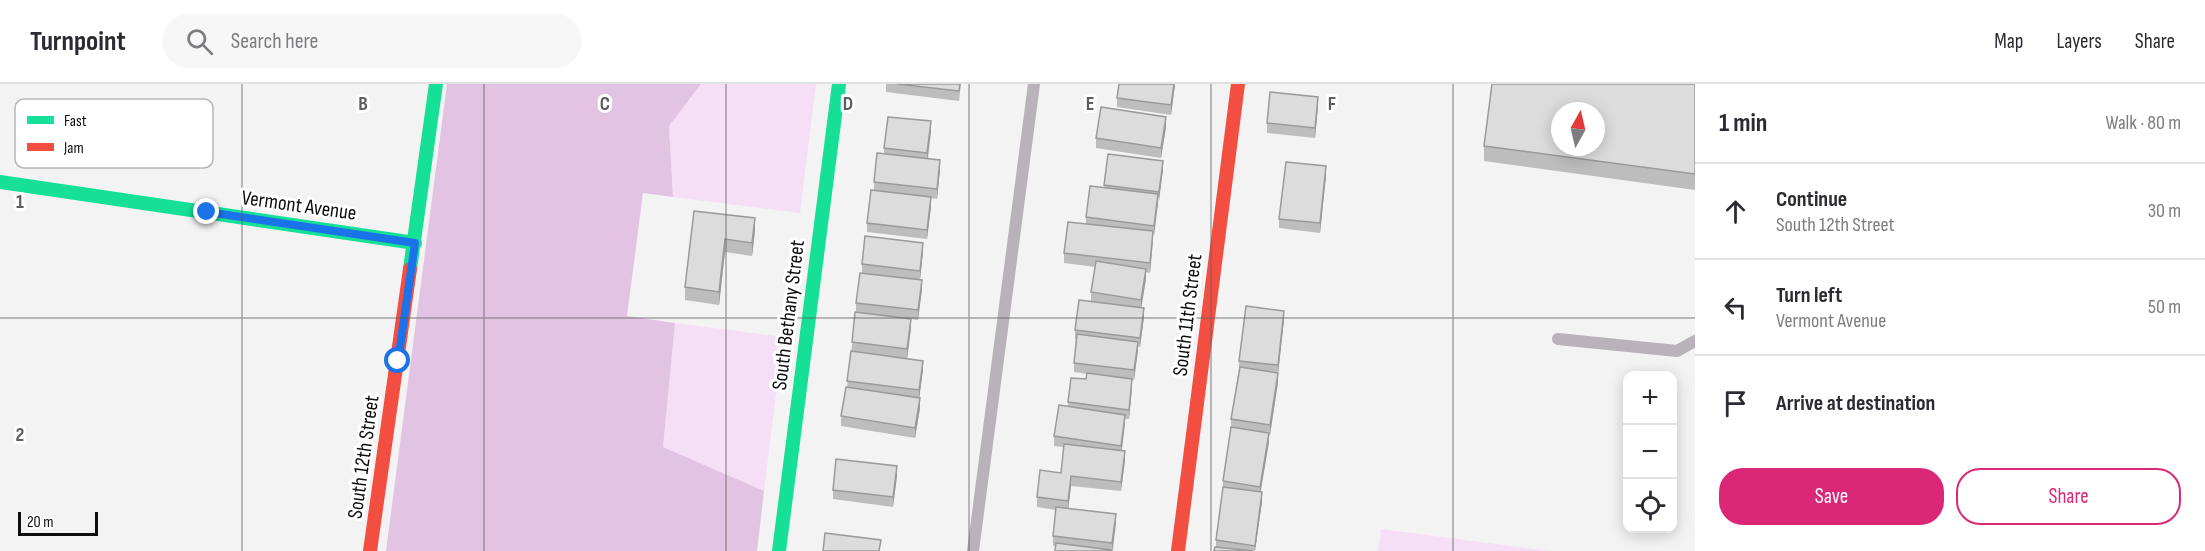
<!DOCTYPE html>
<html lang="en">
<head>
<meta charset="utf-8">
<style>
	:root { --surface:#fff; --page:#f7f7f7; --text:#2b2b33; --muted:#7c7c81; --line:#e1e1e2; --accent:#db2777 }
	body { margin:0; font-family:"Sofia Sans Condensed",sans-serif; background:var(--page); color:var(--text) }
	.controls { position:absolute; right:18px; bottom:18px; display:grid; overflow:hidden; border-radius:12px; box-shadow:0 3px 15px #0003 }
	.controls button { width:54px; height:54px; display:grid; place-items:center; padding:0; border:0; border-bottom:2px solid var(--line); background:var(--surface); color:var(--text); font:30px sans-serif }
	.compass { position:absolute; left:1551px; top:18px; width:54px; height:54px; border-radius:50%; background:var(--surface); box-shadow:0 3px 15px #0003; rotate:8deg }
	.scale { position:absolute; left:18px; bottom:15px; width:80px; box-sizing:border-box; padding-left:6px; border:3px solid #0e0d0e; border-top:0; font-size:16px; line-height:21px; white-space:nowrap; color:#0e0d0e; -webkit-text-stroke:4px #fff; paint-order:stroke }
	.stop { position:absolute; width:18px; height:18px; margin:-14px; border:4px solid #1a73e8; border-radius:50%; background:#fff }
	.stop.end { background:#1a73e8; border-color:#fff; box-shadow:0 2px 6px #0008 }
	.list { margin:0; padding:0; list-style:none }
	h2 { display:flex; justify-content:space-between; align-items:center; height:78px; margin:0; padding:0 24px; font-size:26px }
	h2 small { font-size:20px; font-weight:400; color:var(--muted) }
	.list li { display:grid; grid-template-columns:39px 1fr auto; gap:18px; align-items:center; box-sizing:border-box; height:96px; padding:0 24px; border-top:2px solid var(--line) }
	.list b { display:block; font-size:22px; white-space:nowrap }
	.list p { margin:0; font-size:20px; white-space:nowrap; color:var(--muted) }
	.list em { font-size:20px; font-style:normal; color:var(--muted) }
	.actions { display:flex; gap:12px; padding:18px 24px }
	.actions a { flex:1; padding:14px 0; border:2px solid var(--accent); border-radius:24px; text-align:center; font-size:21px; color:var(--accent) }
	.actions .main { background:var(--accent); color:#fff }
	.icon { flex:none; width:33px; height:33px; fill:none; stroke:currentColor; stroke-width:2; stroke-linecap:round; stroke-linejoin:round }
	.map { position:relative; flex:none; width:1695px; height:467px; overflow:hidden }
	header { display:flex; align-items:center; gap:36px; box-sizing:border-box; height:84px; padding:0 30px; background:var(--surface); border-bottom:2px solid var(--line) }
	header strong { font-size:28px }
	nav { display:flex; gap:33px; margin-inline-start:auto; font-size:21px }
	.search { width:420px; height:54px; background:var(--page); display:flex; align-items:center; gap:15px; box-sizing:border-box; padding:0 21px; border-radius:33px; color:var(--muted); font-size:22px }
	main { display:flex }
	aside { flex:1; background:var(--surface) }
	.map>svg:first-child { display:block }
</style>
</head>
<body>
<header>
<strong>Turnpoint</strong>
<div class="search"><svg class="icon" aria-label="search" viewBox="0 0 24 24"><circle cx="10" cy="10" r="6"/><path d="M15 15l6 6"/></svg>Search here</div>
<nav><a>Map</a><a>Layers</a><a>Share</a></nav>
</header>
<main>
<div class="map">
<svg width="1695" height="467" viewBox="0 0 1695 467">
	<rect width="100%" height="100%" fill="#f4f3f4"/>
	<g fill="#f6def7">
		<polygon points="701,0 816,0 800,129 673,113 669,42"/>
		<polygon points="675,239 783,253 764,407 663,363"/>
		<polygon points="1381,445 1549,467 1378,467"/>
	</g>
	<polygon fill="#e2c3e4" points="447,0 701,0 669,42 673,113 643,109 627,232 675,239 663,363 764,407 757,467 386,467"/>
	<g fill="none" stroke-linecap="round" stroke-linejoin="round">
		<g stroke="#bab2bb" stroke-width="12">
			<polyline points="1558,255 1677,267 1695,257"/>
			<polyline points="973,467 1034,0"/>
		</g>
		<g stroke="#16e098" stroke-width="14">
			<polyline points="0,98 415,159"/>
			<polyline points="410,185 436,0"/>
			<polyline points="779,467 839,0"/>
		</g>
		<g stroke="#f24e42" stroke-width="14">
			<polyline points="370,467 410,185"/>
			<polyline points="1178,467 1238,0"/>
		</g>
	</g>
	<g fill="#bdbdbd">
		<polygon points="886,0 961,0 959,17 886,8"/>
		<polygon points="1175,0 1171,31 1117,23 1117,14"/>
		<polygon points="1695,0 1695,106 1484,77 1484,62"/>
		<polygon points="1318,23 1315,54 1267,49 1267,39"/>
		<polygon points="1166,43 1161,74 1096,64 1096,54"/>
		<polygon points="931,47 928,75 940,86 937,115 931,114 931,123 927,155 867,148 867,139 874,106 874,98 884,69 884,64"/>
		<polygon points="1163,86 1153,152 1150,189 1146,188 1146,195 1141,223 1144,233 1140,263 1138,263 1134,296 1132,296 1132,304 1129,335 1125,335 1122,366 1125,376 1121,407 1071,402 1068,425 1116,439 1113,467 1055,467 1056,462 1053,462 1053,452 1056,426 1037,423 1037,413 1061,389 1064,363 1054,362 1054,352 1068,323 1068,318 1086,295 1087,290 1074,288 1074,279 1076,255 1075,255 1075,246 1091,217 1091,208 1095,183 1064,179 1064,169 1086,140 1086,133 1104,104 1104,101"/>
		<polygon points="1326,92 1320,149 1279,144 1279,135"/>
		<polygon points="694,127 755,147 752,172 725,168 719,221 685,216 685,203"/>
		<polygon points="923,168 920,195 922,205 918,236 911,235 911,244 907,275 923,286 919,314 920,324 915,354 841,342 841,332 847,303 856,228 856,219 862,189 862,180"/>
		<polygon points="1284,236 1278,289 1278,298 1270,351 1269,351 1269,358 1260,408 1262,418 1255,467 1216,463 1216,456 1223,406 1223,397 1231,345 1231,335 1239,284 1239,277"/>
		<polygon points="897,392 893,423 833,415 833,406"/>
	</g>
	<g fill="#9a9a9a">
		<polygon points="1174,0 1175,1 1171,31 1171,21"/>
		<polygon points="1318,13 1318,23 1315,54 1315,44"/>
		<polygon points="1166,33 1166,43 1161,74 1161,64"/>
		<polygon points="931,37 931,47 927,78 927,69"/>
		<polygon points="940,76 940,86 937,115 937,105"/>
		<polygon points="1163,77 1163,86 1159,117 1159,108"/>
		<polygon points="1326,82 1326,92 1320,149 1320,139"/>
		<polygon points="1158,110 1158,120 1154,152 1154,142"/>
		<polygon points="931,113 931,123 927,155 927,146"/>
		<polygon points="755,134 755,147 752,172 752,159"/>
		<polygon points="1153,147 1153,157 1150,189 1150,179"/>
		<polygon points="725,155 725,168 719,221 719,208"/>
		<polygon points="923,159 923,168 920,196 920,187"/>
		<polygon points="1146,185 1146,195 1141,226 1141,216"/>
		<polygon points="922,196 922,205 918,236 918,226"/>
		<polygon points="1144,224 1144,233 1140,263 1140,254"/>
		<polygon points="1284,227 1284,236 1278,291 1278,281"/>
		<polygon points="911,235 911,244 907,275 907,265"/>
		<polygon points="1138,258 1138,267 1134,296 1134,286"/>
		<polygon points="923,277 923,286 919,316 919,306"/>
		<polygon points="1278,289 1278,298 1270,351 1270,341"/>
		<polygon points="1132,295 1132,304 1129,335 1129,326"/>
		<polygon points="920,314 920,324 915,354 915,344"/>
		<polygon points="1125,331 1125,340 1121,371 1121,362"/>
		<polygon points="1269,349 1269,358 1260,412 1260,403"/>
		<polygon points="1125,367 1125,376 1121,407 1121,398"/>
		<polygon points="897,382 897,392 893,423 893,413"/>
		<polygon points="1071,392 1071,402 1068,427 1068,417"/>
		<polygon points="1262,408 1262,418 1255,467 1255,462"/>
		<polygon points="1116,430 1116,439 1112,467 1112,459"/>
	</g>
	<g fill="#dcdcdc" stroke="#9a9a9a" stroke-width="1.5" fill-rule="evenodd">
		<polygon points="897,0 960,0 959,7"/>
		<polygon points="1119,0 1174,0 1171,21 1117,14"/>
		<path d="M1492 0H1695V90L1484 62ZM1560 27H1596V63H1560Z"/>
		<polygon points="1270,8 1318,13 1315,44 1267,39"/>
		<polygon points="1101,23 1166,33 1161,64 1096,54"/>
		<polygon points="888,33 931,37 927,69 884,64"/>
		<polygon points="877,69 940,76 937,105 874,98"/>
		<polygon points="1108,70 1163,77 1159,108 1104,101"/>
		<polygon points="1286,78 1326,82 1320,139 1279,135"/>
		<polygon points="1090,102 1158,110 1154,142 1086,133"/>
		<polygon points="871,106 931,113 927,146 867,139"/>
		<polygon points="694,127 755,134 752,159 725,155 719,208 685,203"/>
		<polygon points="1068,138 1153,147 1150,179 1064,169"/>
		<polygon points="865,152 923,159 920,187 862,180"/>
		<polygon points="1096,177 1146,185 1141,216 1091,208"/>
		<polygon points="860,189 922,196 918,226 856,219"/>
		<polygon points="1079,216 1144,224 1140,254 1075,246"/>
		<polygon points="1246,222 1284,227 1278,281 1239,277"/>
		<polygon points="855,228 911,235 907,265 852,258"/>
		<polygon points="1077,250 1138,258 1134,286 1074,279"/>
		<polygon points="851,267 923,277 919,306 847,297"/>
		<polygon points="1240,283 1278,289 1270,341 1231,335"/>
		<polygon points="1087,289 1132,295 1129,326 1068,318 1071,294 1086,295"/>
		<polygon points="846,303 920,314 915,344 841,332"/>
		<polygon points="1059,321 1125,331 1121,362 1054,352"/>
		<polygon points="1231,343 1269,349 1260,403 1223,397"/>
		<polygon points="1064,360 1125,367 1121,398 1071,392 1068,417 1037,413 1040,386 1061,389"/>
		<polygon points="836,375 897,382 893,413 833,406"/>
		<polygon points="1223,403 1262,408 1255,462 1216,456"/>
		<polygon points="1056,423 1116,430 1112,459 1053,452"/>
		<polygon points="825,449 881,456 879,467 823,467"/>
		<polygon points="1056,459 1111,466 1111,467 1055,467"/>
		<polygon points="1215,463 1253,467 1214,467"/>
	</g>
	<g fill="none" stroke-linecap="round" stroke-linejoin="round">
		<polyline stroke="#1a73e8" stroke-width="8" points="207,128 415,159 398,277"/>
	</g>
	<path fill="none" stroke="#5e5e5e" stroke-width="1.5" stroke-opacity="0.55" d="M242 0V467M484 0V467M726 0V467M969 0V467M1211 0V467M1453 0V467M0 234H1695"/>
	<g text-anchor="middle" stroke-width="6" stroke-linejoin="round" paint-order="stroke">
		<g font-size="21" fill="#0e0d0e" stroke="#fff">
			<text transform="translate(299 121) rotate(8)" y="7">Vermont Avenue</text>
			<text transform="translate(788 231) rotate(-83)" y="7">South Bethany Street</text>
			<text transform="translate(1187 231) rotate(-83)" y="7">South 11th Street</text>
			<text transform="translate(363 373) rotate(-82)" y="7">South 12th Street</text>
		</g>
	</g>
	<rect x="15" y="15" width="198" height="69" rx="9" fill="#fff" stroke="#b7b6b7" stroke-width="1.5"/>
	<rect x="27" y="32" width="27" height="8" fill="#16e098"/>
	<rect x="27" y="59" width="27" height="8" fill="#f24e42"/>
	<g font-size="16" fill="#0e0d0e">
		<text x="64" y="42">Fast</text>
		<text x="64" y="69">Jam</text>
	</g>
	<g font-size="20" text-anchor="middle" font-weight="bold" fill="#5e5e5e" stroke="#fff" stroke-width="6" stroke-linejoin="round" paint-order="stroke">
		<text x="363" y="26">B</text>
		<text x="605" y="26">C</text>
		<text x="848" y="26">D</text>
		<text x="1090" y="26">E</text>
		<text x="1332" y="26">F</text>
		<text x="20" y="124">1</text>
		<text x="20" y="357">2</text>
	</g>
</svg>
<div class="controls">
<button>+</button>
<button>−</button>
<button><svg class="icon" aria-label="locate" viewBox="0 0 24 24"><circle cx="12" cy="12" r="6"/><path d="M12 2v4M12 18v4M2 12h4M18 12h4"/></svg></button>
</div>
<svg class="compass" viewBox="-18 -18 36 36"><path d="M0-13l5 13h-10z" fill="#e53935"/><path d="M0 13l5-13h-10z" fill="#7c7c81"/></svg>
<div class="scale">20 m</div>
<div class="stop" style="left:398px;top:277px"></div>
<div class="stop end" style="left:207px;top:128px"></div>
</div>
<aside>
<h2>1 min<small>Walk · 80 m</small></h2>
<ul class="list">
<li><svg class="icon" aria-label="ahead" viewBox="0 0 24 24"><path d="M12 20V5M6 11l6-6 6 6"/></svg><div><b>Continue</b><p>South 12th Street</p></div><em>30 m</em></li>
<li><svg class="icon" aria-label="left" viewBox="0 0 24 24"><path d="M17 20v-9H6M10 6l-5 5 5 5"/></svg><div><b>Turn left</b><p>Vermont Avenue</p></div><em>50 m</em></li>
<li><svg class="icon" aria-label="arrive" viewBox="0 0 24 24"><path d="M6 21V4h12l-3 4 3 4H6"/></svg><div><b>Arrive at destination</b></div></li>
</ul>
<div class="actions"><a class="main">Save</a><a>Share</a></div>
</aside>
</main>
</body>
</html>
